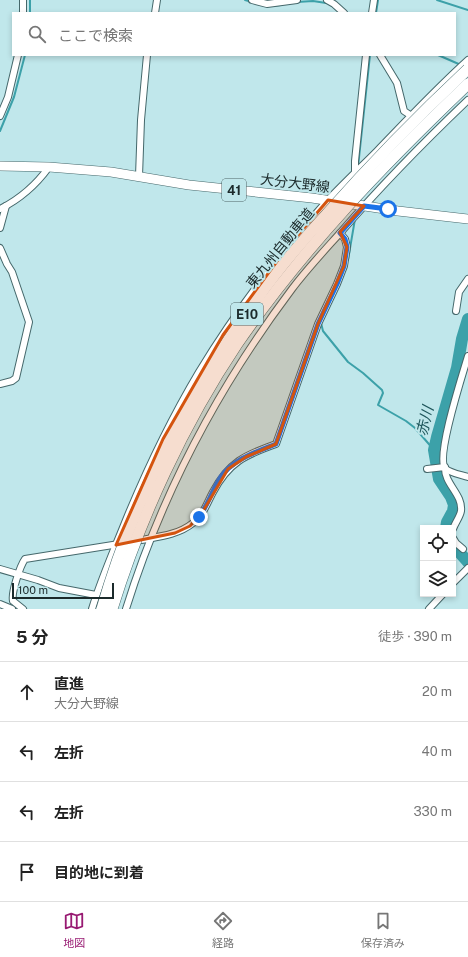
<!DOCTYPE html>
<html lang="ja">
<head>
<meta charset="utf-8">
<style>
	:root { --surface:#fff; --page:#f6f6f6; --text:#222; --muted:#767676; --line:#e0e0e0; --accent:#981a72 }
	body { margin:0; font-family:"Public Sans","Noto Sans JP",sans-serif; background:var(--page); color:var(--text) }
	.controls { position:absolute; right:12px; bottom:12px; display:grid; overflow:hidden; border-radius:0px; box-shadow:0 2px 6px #0003 }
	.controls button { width:36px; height:36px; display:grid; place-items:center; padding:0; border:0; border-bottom:1px solid var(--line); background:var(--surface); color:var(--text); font:20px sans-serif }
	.scale { position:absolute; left:12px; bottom:10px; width:102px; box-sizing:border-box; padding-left:4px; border:2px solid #1b2a2b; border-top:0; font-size:11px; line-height:14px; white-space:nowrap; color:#1b2a2b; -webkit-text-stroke:3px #c0e7eb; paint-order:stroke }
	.stop { position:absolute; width:12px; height:12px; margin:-9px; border:3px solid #1a73e8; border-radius:50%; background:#fff }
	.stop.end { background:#1a73e8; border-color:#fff; box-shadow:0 1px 4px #0008 }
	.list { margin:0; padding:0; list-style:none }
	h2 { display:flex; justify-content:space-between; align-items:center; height:52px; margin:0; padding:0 16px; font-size:17px }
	h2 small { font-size:13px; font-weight:400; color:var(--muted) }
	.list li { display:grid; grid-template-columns:26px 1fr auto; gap:12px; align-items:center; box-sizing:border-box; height:60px; padding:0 16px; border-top:1px solid var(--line) }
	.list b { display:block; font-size:15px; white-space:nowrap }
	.list p { margin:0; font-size:13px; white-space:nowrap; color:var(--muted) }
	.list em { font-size:13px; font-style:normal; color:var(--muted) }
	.icon { flex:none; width:22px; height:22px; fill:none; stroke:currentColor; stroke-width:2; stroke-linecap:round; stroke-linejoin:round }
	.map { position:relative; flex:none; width:468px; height:609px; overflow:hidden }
	.search { position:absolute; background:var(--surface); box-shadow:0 2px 6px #0003; left:12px; right:12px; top:12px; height:44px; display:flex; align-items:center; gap:10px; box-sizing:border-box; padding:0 14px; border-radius:0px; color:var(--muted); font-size:15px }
	.sheet { height:292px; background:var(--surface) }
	nav { display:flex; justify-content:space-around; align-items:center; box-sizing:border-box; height:56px; border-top:1px solid var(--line); background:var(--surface); font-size:11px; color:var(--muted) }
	nav a { display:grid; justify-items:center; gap:2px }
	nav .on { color:var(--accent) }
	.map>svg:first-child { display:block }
</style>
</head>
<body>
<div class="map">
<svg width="468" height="609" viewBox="0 0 468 609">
	<rect width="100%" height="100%" fill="#c0e7eb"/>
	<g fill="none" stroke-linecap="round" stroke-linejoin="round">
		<g stroke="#3ca1a9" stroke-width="2">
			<polyline points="245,0 252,2"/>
			<polyline points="437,0 468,10"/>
			<polyline points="297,2 313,1 326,3"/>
			<polyline points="271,6 281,5"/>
			<polyline points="30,13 30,0"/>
			<polyline points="376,13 378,0"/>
			<polyline points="438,55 461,65"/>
			<polyline points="0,131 14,97 25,55"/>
			<polyline points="358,167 370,55"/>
			<polyline points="348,260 355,219"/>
			<polyline points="321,323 323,331 348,362 363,373 382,390 383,393 378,405 406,421 415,428 434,450"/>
		</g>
		<g stroke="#3ca1a9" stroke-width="12">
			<polyline points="446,528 447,522 453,511 454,505 451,497 439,479 434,450 437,437 457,368 462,339 468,319"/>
			<polyline points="453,545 468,562"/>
		</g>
		<defs>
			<g id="minor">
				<polyline points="252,0 267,4 297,0"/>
				<polyline points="327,0 334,4 344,13"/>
				<polyline points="23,13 23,0"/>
				<polyline points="155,13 157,0"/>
				<polyline points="372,13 374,0"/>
				<polyline points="380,55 397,83 404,111 410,115"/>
				<polyline points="0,116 8,97 18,55"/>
				<polyline points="355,173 355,161 366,55"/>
				<polyline points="139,176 141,120 147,55"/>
				<path d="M0 209C20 199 36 185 49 167"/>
				<polyline points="0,228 6,206"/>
				<polyline points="0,248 7,264 12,272 29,322 16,378 12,381 0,384"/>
				<polyline points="456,311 459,292 468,279"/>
				<path d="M468 356C463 373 436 456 445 468 449 473 462 475 468 477"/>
				<path d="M427 469 445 467C444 484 463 494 461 511 460 517 455 523 453 529"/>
				<polyline points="453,538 456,543 463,549"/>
				<path d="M136 541C155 537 177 536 193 523 203 516 207 503 213 492 229 462 245 455 276 444L318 324 337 284 344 266 347 247 345 239 340 233"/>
				<polyline points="0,569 38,580 59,588 96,595"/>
				<polyline points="453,583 468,568"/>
				<polyline points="0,604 12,609"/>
				<path d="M23 609 13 601C11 593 20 566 25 559L119 544"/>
				<path d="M92 609C101 579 114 550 126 520 147 469 171 419 199 372 235 313 281 252 327 201 343 184 360 168 377 151 407 120 436 89 468 60"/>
				<path d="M126 609C162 493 219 386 292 289 307 269 324 251 341 232 381 186 424 142 468 100"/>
				<polyline points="429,609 443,594"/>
			</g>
			<polyline id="primary" points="0,166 49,167 111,172 189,185 312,198 398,211 468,219"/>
		</defs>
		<use href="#minor" stroke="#45686b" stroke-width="8"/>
		<use href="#primary" stroke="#45686b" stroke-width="10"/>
		<use href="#minor" stroke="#fff" stroke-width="6"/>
		<use href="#primary" stroke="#fff" stroke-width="9"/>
		<defs>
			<g id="motorway-bridge">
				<path d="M102 609C133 500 190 390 257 299 278 269 302 241 327 214 371 164 419 115 468 69"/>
				<path d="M112 609C140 518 184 423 237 344 303 248 384 164 468 84"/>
			</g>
		</defs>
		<use href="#motorway-bridge" stroke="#45686b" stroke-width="12" stroke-linecap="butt"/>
		<use href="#motorway-bridge" stroke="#fff" stroke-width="11"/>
	</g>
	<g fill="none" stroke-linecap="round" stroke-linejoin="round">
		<path stroke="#1a73e8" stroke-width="5" d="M199 517C208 505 212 491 220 478 233 459 256 452 276 444L318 324 337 284 344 266 347 247 345 239 340 233 364 206 388 209"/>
	</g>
	<path fill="#d4540f" fill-opacity="0.2" stroke="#d4540f" stroke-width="3" stroke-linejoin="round" d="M328 200 364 206 340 232 347 247 344 266 318 324 276 444 246 457 228 469 202 513 190 526 175 533 116 545 163 439 223 335 286 249Z"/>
	<g text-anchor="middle" stroke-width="4" stroke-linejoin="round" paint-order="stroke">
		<g fill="#c0e7eb" stroke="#4c6365" stroke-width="1">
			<rect x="222" y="179" width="24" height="22" rx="3"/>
			<rect x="231" y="303" width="32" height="22" rx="3"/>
		</g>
		<g font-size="13" font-weight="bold" fill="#1b2a2b">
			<text x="234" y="195">41</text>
			<text x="247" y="319">E10</text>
		</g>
		<g font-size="14" fill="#1b2a2b" stroke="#c0e7eb">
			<text transform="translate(295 183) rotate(7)" y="5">大分大野線</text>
			<text transform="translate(280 248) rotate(-51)" y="5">東九州自動車道</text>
		</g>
		<g font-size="15" font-style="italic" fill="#1f575c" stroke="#c0e7eb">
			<text transform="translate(425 421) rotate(-76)" y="5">赤川</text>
		</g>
	</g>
</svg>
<div class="controls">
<button><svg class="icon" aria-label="locate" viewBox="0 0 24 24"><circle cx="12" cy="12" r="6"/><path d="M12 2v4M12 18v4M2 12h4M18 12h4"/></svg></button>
<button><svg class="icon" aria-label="layers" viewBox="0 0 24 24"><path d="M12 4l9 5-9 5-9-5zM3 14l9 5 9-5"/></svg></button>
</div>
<div class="scale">100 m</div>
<div class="stop" style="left:388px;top:209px"></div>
<div class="stop end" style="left:199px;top:517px"></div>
<div class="search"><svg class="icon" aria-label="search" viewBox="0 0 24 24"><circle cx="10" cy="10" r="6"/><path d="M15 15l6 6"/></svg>ここで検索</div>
</div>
<section class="sheet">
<h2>5 分<small>徒歩 · 390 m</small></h2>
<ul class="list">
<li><svg class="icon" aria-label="ahead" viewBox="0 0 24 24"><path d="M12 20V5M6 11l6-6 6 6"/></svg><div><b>直進</b><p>大分大野線</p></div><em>20 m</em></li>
<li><svg class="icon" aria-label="left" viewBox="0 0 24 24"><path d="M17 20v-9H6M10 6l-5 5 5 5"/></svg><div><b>左折</b></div><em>40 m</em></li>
<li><svg class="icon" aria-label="left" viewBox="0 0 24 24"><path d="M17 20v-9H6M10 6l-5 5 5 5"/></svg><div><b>左折</b></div><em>330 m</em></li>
<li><svg class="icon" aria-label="arrive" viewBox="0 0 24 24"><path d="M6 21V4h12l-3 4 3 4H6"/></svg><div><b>目的地に到着</b></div></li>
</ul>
</section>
<nav>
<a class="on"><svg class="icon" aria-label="map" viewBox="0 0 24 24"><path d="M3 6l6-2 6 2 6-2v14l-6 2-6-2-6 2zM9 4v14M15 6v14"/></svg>地図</a>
<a><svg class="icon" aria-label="directions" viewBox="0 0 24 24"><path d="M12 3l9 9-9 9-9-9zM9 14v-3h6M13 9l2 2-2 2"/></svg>経路</a>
<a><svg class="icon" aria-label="saved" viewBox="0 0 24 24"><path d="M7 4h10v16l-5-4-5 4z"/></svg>保存済み</a>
</nav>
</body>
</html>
